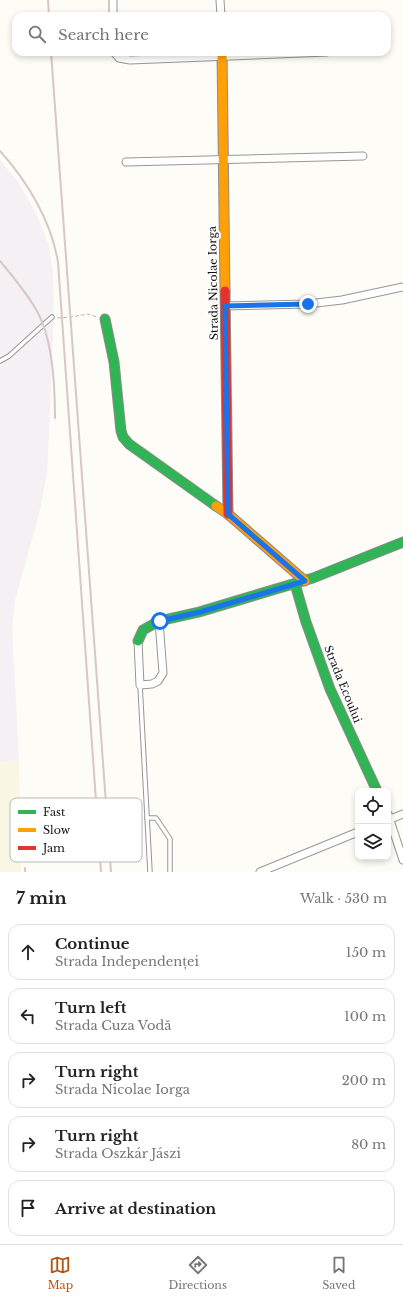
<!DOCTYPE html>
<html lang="en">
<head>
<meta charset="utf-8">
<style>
	:root { --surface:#fff; --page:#f6f6f6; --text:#222; --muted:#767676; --line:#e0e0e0; --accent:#b45309 }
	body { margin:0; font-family:"Libre Baskerville",serif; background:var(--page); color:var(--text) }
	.controls { position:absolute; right:12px; bottom:12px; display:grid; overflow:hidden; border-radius:8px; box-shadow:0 2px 6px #0003 }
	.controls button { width:36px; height:36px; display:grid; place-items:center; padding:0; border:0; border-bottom:1px solid var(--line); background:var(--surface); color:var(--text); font:20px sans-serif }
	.stop { position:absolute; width:12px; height:12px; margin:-9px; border:3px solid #1a73e8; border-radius:50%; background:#fff }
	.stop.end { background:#1a73e8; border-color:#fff; box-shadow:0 1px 4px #0008 }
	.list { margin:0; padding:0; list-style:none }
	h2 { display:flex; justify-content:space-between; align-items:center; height:52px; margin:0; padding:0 16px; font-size:17px }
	h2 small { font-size:13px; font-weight:400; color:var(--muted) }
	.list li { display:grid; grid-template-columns:26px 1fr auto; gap:12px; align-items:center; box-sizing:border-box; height:56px; margin:0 8px 8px; padding:0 8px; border:1px solid var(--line); border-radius:12px }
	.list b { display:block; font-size:15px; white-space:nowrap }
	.list p { margin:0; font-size:13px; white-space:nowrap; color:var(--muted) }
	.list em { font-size:13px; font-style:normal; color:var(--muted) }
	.icon { flex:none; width:22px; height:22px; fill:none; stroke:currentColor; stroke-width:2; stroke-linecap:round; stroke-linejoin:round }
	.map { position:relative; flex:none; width:403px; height:872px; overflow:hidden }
	.search { position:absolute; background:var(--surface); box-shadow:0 2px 6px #0003; left:12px; right:12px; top:12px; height:44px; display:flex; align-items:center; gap:10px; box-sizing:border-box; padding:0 14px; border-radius:12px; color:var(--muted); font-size:15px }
	.sheet { height:372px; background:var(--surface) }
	nav { display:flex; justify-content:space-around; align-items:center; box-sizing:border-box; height:56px; border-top:1px solid var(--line); background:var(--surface); font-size:11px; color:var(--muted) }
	nav a { display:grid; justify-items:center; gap:2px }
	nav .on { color:var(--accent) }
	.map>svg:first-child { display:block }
</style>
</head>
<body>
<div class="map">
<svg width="403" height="872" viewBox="0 0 403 872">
	<rect width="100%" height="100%" fill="#fdfcf7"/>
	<polygon fill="#f5f0f3" points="0,160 18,182 37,215 49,246 53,274 54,299 50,410 47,473 39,514 15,600 12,627 19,760 0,763"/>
	<polygon fill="#f9f7e4" points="19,760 21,872 0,872 0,763"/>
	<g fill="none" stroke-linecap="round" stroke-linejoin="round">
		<defs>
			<g id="lane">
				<polyline points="0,361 9,356 52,317"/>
				<polyline points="140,685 150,872"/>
				<polyline points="147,818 156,818 170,839 170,872"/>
			</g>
			<g id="street">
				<polyline points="113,0 113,16"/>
				<polyline points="220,0 221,16"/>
				<polyline points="114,52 119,58 130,60 327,52"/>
				<polyline points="126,162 363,156"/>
				<polyline points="225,306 308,304 342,300 403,287"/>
				<polyline points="138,641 140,685 152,684 158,681 163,673 159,621"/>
				<polyline points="388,814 403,860"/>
				<polyline points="388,820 403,814"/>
				<polyline points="260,872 358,832"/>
			</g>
			<g id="fast">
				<polyline points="105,319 114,362 121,431 123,437 129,444 216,506"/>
				<polyline points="295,584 306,622 330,689 377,791"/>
				<polyline points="138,641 143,630 159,621 199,612 313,578 403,542"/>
			</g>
			<g id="slow">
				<polyline points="222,52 225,291"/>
				<polyline points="216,506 228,514 305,581"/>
			</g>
			<polyline id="jam" points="225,291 228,514"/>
		</defs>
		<use href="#lane" stroke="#979795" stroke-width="5.5"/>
		<use href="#street" stroke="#979795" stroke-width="9"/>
		<use href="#fast" stroke="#8e8d8b" stroke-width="11"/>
		<use href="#slow" stroke="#8e8d8b" stroke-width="11"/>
		<use href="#jam" stroke="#8e8d8b" stroke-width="11"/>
		<polyline stroke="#b9b9b8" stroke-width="1" stroke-dasharray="4 2" stroke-linecap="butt" points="57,318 71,317 88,314 97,317"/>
		<use href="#lane" stroke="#fffffe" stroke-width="3.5"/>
		<use href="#street" stroke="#fffffe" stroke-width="7"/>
		<use href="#fast" stroke="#30b455" stroke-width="9"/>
		<use href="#slow" stroke="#ff9f0a" stroke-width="9"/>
		<use href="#jam" stroke="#e5322d" stroke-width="9"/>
		<g stroke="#d9c6c7" stroke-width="2">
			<polyline points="48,0 49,16"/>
			<polyline points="51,52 111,872"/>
			<path d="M0 151C28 182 51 221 58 262L101 872"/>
			<path d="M0 261C14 278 28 294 38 313 53 341 55 386 55 418"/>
			<polyline points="25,868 25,872"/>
		</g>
	</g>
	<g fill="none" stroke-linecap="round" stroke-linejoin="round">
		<polyline stroke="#1a73e8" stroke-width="5" points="160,621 200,612 305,581 228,514 225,306 308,304"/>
	</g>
	<g text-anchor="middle" stroke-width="4" stroke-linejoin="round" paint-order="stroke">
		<g font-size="11" fill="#111" stroke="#fff">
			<text transform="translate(213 283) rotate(-91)" y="4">Strada Nicolae Iorga</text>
			<text transform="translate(343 684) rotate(68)" y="4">Strada Ecoului</text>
		</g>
	</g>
	<rect x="10" y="798" width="132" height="64" rx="6" fill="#fff" stroke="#b8b8b8" stroke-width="1"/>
	<rect x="18" y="810" width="18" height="4" fill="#30b455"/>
	<rect x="18" y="828" width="18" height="4" fill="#ff9f0a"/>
	<rect x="18" y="846" width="18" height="4" fill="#e5322d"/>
	<g font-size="11" fill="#111">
		<text x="43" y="816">Fast</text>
		<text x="43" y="834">Slow</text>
		<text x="43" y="852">Jam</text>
	</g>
</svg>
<div class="controls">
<button><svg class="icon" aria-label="locate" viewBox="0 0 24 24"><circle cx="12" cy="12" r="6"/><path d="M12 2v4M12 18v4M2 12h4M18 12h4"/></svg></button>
<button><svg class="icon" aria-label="layers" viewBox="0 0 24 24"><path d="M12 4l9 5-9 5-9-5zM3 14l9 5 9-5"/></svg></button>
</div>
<div class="stop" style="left:160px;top:621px"></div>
<div class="stop end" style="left:308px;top:304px"></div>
<div class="search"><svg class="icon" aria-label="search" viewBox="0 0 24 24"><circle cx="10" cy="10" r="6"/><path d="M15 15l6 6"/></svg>Search here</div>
</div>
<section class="sheet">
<h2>7 min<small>Walk · 530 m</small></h2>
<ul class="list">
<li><svg class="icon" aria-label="ahead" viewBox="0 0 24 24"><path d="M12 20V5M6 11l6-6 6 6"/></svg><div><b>Continue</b><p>Strada Independenței</p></div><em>150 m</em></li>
<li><svg class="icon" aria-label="left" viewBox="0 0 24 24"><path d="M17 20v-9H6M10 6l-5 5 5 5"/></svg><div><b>Turn left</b><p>Strada Cuza Vodă</p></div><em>100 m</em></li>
<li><svg class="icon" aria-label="right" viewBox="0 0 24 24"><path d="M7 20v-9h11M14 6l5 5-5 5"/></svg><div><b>Turn right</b><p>Strada Nicolae Iorga</p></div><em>200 m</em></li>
<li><svg class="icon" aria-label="right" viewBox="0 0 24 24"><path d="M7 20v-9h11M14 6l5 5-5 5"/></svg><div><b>Turn right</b><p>Strada Oszkár Jászi</p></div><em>80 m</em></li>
<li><svg class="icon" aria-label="arrive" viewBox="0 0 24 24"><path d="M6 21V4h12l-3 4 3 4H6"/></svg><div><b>Arrive at destination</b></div></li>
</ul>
</section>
<nav>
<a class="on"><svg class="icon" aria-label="map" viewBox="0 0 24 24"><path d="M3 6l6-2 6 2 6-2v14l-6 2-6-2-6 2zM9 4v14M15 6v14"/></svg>Map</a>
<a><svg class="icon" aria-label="directions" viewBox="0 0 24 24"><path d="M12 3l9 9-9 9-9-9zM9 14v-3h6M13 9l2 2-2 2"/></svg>Directions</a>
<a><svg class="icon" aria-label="saved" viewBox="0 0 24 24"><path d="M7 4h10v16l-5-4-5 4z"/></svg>Saved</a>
</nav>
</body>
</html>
